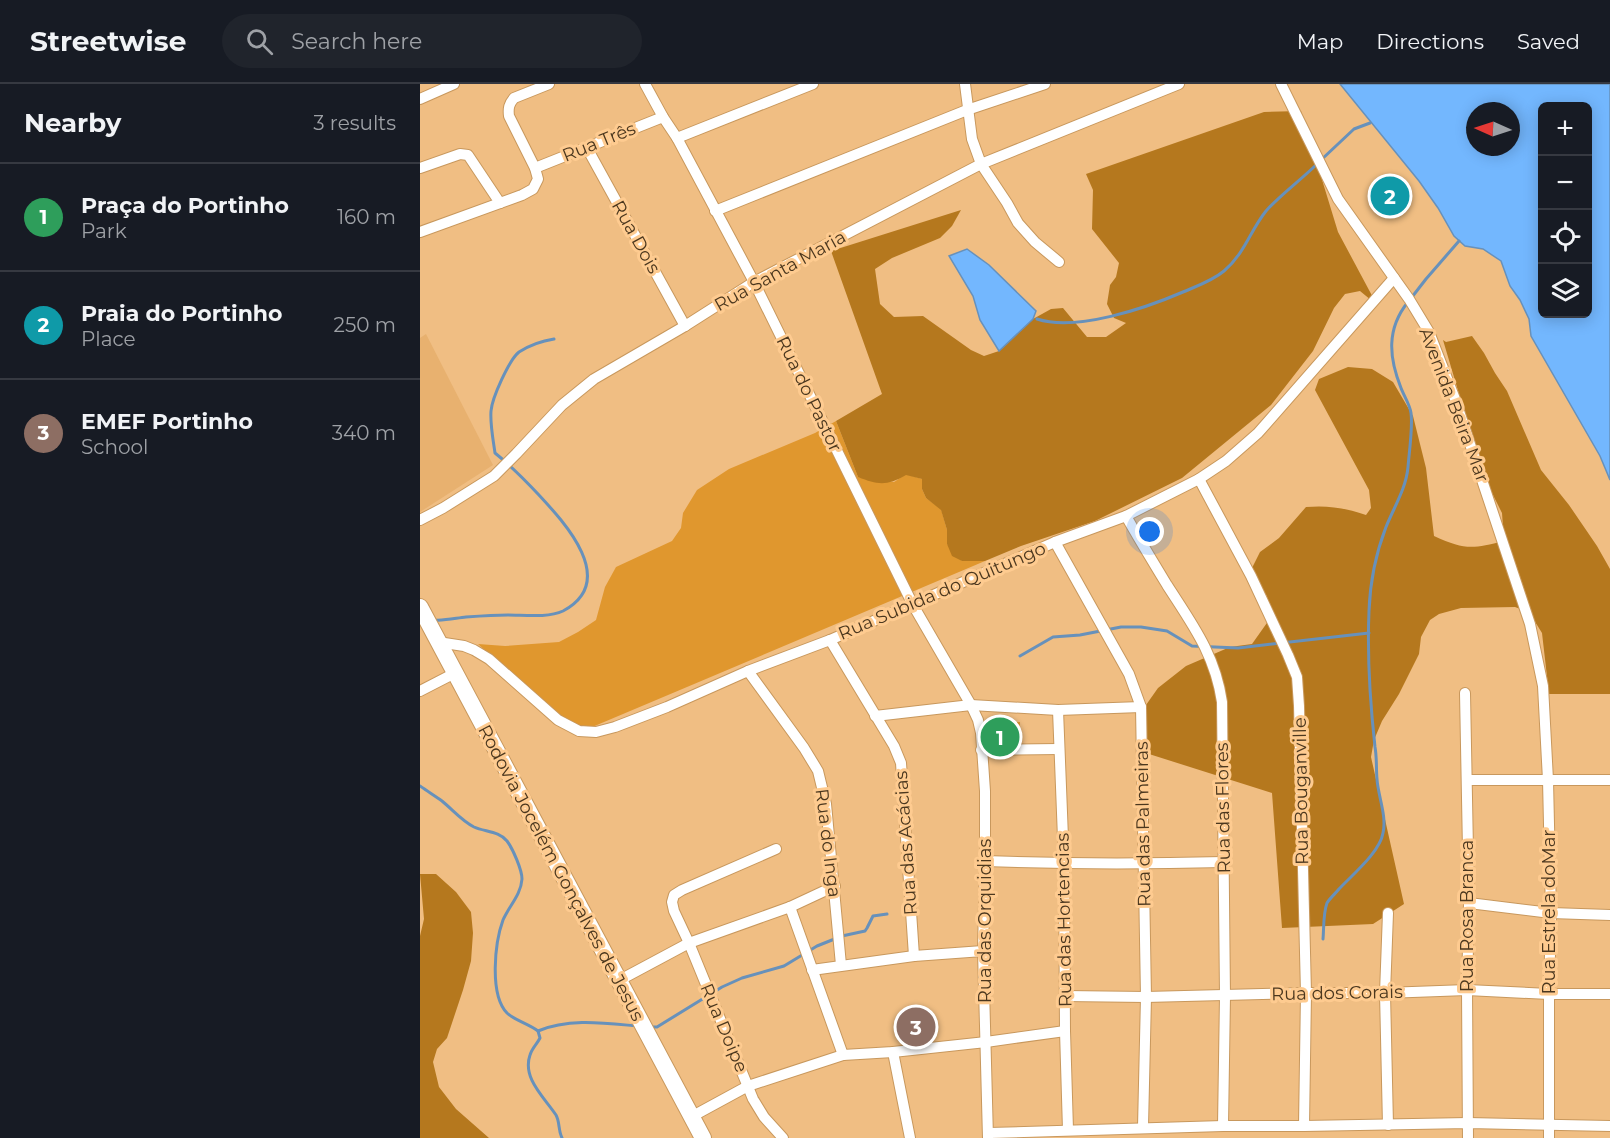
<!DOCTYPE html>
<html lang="en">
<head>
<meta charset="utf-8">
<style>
	:root { --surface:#171b24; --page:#20242c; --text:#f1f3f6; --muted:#9ea1a6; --line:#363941; --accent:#8c9099 }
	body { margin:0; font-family:Montserrat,sans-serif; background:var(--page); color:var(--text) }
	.controls { position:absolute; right:18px; top:18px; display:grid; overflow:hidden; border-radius:9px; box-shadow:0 3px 15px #0003 }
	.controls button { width:54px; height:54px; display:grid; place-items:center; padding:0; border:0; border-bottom:2px solid var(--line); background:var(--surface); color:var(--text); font:30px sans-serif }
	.compass { position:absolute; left:1046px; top:18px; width:54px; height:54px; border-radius:50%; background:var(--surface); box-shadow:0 3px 15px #0003; rotate:273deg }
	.you { position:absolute; left:730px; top:448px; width:21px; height:21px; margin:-15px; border:4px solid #fff; border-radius:50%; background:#1a73e8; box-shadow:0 0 0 9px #1a73e833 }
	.badge { display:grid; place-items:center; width:39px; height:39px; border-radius:50%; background:var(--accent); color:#fff; font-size:20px; font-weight:700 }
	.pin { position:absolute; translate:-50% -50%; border:3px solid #fff; box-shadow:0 2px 6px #0006 }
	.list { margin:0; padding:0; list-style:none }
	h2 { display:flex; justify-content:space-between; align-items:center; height:78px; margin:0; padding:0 24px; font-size:26px }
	h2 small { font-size:20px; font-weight:400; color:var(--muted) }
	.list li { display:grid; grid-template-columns:39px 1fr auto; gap:18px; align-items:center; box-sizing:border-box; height:108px; padding:0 24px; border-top:2px solid var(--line) }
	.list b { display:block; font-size:22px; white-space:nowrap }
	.list p { margin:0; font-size:20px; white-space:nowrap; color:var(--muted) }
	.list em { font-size:20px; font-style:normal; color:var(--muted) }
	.icon { flex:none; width:33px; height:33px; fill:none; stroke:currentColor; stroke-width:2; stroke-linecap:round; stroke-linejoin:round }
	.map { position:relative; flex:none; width:1190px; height:1054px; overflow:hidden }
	header { display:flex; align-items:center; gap:36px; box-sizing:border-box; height:84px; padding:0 30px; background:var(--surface); border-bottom:2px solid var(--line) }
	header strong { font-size:28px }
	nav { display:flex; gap:33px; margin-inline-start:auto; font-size:21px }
	.search { width:420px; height:54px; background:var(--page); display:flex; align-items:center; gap:15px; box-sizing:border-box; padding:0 21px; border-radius:33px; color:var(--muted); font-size:22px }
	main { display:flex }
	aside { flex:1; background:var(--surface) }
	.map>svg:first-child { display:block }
</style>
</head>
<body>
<header>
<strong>Streetwise</strong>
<div class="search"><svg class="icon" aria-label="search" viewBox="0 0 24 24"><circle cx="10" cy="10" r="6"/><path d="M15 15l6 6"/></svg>Search here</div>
<nav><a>Map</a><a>Directions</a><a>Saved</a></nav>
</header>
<main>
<aside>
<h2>Nearby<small>3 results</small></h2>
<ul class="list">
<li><span class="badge" style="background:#2e9e5b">1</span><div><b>Praça do Portinho</b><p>Park</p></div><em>160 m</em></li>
<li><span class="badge" style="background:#0f9aa8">2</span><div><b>Praia do Portinho</b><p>Place</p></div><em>250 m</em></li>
<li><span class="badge" style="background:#8d6e63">3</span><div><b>EMEF Portinho</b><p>School</p></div><em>340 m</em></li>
</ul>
</aside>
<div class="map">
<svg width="1190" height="1054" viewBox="0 0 1190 1054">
	<rect width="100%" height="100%" fill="#f0be83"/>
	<polygon fill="#e8b16f" points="6,250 73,381 0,428 0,254"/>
	<g fill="#e0972e">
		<polygon points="416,337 438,393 474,398 486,390 502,395 502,405 506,414 521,425 527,446 527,460 542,477 565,477 158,649 58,560 85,562 139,558 158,548 176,536 185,503 196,483 252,457 261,444 263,429 277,406 309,385 395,349"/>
		<polygon points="600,638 599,660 562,661 561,640"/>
	</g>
	<g fill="#b5781e">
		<path d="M881 27 918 148 957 221 940 207 925 210 914 224 893 267 851 321 762 394 675 437 601 462 565 477H542L532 472 527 460V446L521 426 506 414 502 405V395L486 391C467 402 458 401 438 393L416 337 462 310 411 167 541 126 532 142 520 154 472 174 455 185 460 220 474 233 503 232 551 266 564 272 579 267 613 235 631 225 643 224 667 253H686L706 239 694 234 687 220 690 201 696 193 699 179 672 145 673 106 666 90 844 28Z"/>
		<path d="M1052 252 1064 269 1075 289 1087 307 1121 386 1149 421 1177 462 1190 485V610H1129L1122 549 1109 528 1095 523 1041 524 1019 530 1010 536 1001 553 999 570 979 610 962 637 954 656 951 673 984 820 953 840 862 844 852 709 729 670H722L726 621 738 604 766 582 810 563 832 560 849 536 847 512 827 494 840 468 859 454 886 423C908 421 925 424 946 431L951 424 949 406 895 306 899 295 928 283 952 285 973 298 993 332 1006 384 1014 452C1045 466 1052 465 1084 457L1082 429 1063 391 1023 256 1026 258Z"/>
		<polygon points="0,790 16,790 36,808 51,828 53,849 51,877 43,906 27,954 17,965 13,978 19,1003 36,1025 69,1054 0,1054 0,852 4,835"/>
	</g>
	<g fill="#73b7fe" stroke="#6791bb" stroke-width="1.5" fill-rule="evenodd">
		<path d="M920 0H1190V396L1180 372 1111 252 1109 235 1100 216 1090 202 1081 177 1063 165 1045 162 1034 152 1018 124 999 97ZM1122 22H1168V230H1122ZM1055 27H1091V63H1055Z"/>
		<polygon points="547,165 569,181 616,227 613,235 579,267 560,236 553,212 529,172"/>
	</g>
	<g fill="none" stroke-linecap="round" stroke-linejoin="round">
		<g stroke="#6791bb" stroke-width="3">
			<polyline points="901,76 934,45 950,39"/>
			<polyline points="992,213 1006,195 1039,157"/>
			<path d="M617 235C656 248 726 224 763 208 777 202 792 197 804 187 825 169 830 147 846 127 861 110 881 96 897 80"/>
			<path d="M14 536C25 537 36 534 46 533 60 532 74 531 88 531 104 531 128 534 143 527 199 497 145 439 118 410 104 395 91 382 75 369 73 355 70 340 71 327 72 314 89 276 99 268 110 261 121 257 134 255"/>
			<polyline points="600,572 633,553 660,551 701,543 721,543 747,547 772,562 818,564 949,549"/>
			<path d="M0 702C7 707 15 712 22 717 33 726 42 737 54 743 65 748 79 747 87 757 93 765 102 786 102 795 101 811 89 822 83 836 75 858 69 910 87 929 94 936 109 940 118 947L120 954C117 960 112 964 110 971 102 994 124 1013 136 1031 140 1038 138 1046 142 1054"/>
			<path d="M903 855C904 844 903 830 907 819 910 814 915 810 919 805 932 791 960 768 963 749 967 732 958 712 957 695 956 685 957 674 955 663 950 618 947 573 949 527 950 499 956 469 966 443 974 423 986 405 988 383 989 369 993 343 991 329 990 321 984 312 981 304 969 274 966 245 988 218"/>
			<polyline points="230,943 237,943 302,903 322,894 364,882 397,862 422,852 445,847 447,844 453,832 467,830"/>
			<path d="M118 947C149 934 184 939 217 942"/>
		</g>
		<defs>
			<g id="minor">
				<polyline points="225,0 243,33 257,54 334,198 493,521 551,621 558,636 561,649 565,707 565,777 563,867 568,1054"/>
				<polyline points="545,0 552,55 561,80 587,119 598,139 615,158 639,178"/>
				<polyline points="861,0 918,115 989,215 1009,248 1035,315 1110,540 1123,602 1128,696 1131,829 1129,910 1129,1054"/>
				<polyline points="0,15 34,0"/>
				<polyline points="257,54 393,0"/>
				<polyline points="167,64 265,242"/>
				<polyline points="0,84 40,70 48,71 80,119"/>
				<polyline points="115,84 243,33"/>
				<polyline points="295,127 547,26 625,0"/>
				<path d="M0 148 102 111 113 105 118 95 115 84 89 32C88 24 89 20 94 14L129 0"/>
				<polyline points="779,395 831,492 868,571 877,593 879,622 886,909 884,1042"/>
				<path d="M706 432C719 455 733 478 747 501 772 540 795 570 802 618L805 912 803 1042"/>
				<polyline points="0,436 23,424 74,392 96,370 142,321 174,295 265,242 334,198 561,80 759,0"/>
				<polyline points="635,458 709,590 721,623 726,913 723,1043"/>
				<polyline points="410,556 474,662 481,679 494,872"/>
				<polyline points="18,558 44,562 54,566 69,575 138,636 159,647 176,648 195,643 247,623 328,587 410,556 635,458 706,432 779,395 806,377 838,349 974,194"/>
				<polyline points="328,587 384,664 398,687 406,720 421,881"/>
				<polyline points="0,607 35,589"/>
				<polyline points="1045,609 1049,819 1047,906 1048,1054"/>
				<polyline points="638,626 644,780 645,947 648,1046"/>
				<polyline points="455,632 551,621 638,626 721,623"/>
				<polyline points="561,666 639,665"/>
				<polyline points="1047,696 1190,696"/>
				<polyline points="356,765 262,806 254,811 252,818 254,827 269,859 333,1015 344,1033 363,1054"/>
				<path d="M565 777C645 780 724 780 804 778"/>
				<polyline points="1049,819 1131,829 1190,831"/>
				<polyline points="370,823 423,971"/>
				<polyline points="968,829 965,909 968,1041"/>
				<polyline points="392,886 494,872 563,867"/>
				<polyline points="198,897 269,859 370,823 415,802"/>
				<polyline points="645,912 726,913 886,909 965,909 1047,906 1129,910 1190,910"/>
				<polyline points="473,968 490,1054"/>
				<polyline points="271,1033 328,1002 423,971 473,968 566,958 645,947"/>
				<polyline points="569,1049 803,1042 884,1042 1048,1039 1190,1042"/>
			</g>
			<polyline id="primary" points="0,523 283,1054"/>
		</defs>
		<use href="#minor" stroke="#c8985d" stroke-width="12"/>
		<use href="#primary" stroke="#c8985d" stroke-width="18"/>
		<use href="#minor" stroke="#fff" stroke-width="10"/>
		<use href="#primary" stroke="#fff" stroke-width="16"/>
	</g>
	<g text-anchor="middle" stroke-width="6" stroke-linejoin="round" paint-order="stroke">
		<g font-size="18" fill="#4b371e" stroke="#fecb90">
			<text transform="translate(179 58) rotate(-22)" y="6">Rua Três</text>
			<text transform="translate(216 153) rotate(61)" y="6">Rua Dois</text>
			<text transform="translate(360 187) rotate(-29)" y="6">Rua Santa Maria</text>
			<text transform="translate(389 310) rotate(64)" y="6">Rua do Pastor</text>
			<text transform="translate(1034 321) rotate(69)" y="6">Avenida Beira Mar</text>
			<text transform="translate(522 507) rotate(-23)" y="6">Rua Subida do Quitungo</text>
			<text transform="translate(881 707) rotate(-91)" y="6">Rua Bouganville</text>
			<text transform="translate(803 724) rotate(-91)" y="6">Rua das Flores</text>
			<text transform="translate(723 740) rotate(-91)" y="6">Rua das Palmeiras</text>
			<text transform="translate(408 759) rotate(83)" y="6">Rua do Inga</text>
			<text transform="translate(486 759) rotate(-94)" y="6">Rua das Acácias</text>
			<text transform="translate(141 789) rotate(62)" y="6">Rodovia Jocelém Gonçalves de Jesus</text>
			<text transform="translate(1129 828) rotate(-90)" y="6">Rua Estrela doMar</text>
			<text transform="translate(1047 832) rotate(-90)" y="6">Rua Rosa Branca</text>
			<text transform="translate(644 836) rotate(-91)" y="6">Rua das Hortencias</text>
			<text transform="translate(565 837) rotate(-90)" y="6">Rua das Orquidias</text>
			<text transform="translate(917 909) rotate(-1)" y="6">Rua dos Corais</text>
			<text transform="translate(304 944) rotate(67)" y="6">Rua Doipe</text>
		</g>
	</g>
</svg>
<div class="controls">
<button>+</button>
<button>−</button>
<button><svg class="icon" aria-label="locate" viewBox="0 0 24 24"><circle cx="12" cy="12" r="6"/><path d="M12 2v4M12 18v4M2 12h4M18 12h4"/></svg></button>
<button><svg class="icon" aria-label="layers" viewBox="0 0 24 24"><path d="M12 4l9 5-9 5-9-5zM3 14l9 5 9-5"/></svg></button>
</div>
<svg class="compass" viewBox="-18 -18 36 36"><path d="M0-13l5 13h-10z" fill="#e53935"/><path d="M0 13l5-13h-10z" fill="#9ea1a6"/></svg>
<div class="you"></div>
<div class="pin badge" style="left:580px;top:653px;background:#2e9e5b">1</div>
<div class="pin badge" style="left:970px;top:112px;background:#0f9aa8">2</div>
<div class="pin badge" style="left:496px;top:943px;background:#8d6e63">3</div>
</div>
</main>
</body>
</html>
